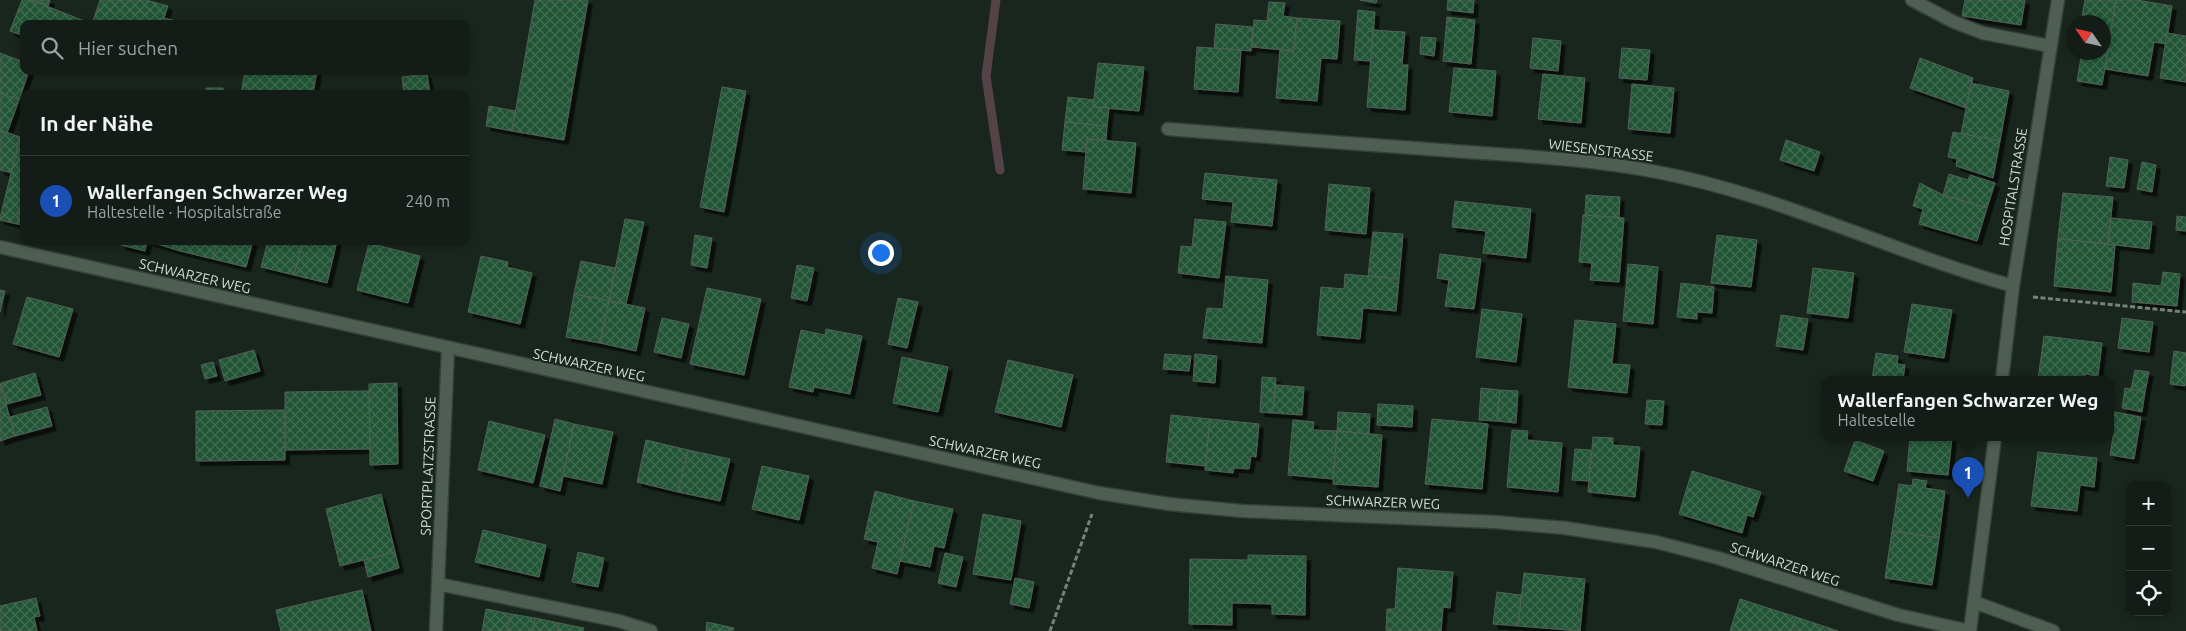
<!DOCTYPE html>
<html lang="de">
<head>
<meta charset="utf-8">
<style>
	:root { --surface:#131c16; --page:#1c251f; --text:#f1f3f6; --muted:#9da1a1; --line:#323a35; --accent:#db2777 }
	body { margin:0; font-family:Ubuntu,sans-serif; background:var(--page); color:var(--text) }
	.controls { position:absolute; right:15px; bottom:15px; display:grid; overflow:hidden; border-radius:10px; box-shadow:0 2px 8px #0003 }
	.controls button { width:45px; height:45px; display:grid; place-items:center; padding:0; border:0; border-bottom:1px solid var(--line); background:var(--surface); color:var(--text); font:25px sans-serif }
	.compass { position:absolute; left:2066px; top:15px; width:45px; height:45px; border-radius:50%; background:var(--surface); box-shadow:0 2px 8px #0003; rotate:304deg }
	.you { position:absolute; left:880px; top:252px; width:18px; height:18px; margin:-12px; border:4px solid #fff; border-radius:50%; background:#1a73e8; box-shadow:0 0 0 8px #1a73e833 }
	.badge { display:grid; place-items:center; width:32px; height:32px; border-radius:50%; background:var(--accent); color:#fff; font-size:16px; font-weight:700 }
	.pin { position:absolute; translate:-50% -41px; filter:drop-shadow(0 1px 2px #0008) }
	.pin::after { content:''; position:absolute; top:26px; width:18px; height:15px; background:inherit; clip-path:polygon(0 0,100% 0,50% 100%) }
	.popup { position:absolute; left:1822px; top:376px; width:292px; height:65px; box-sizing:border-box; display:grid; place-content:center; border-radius:10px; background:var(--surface); filter:drop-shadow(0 1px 4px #0005); font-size:16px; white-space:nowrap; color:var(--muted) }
	.popup b { font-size:19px; color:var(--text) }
	.popup::after { content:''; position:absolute; left:50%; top:100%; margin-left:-10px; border:10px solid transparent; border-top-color:var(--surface) }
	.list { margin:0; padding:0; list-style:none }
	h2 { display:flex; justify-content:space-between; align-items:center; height:65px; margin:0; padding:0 20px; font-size:21px }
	h2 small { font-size:16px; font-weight:400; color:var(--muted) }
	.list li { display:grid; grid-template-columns:32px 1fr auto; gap:15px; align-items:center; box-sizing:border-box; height:90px; padding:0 20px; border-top:1px solid var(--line) }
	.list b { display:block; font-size:19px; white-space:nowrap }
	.list p { margin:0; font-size:16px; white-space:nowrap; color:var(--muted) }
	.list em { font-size:16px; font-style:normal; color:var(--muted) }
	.icon { flex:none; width:28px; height:28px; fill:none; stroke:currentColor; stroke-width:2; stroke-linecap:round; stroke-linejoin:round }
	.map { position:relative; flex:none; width:2186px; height:631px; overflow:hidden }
	.search { position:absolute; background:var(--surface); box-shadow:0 2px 8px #0003; left:20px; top:20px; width:450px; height:55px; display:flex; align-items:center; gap:12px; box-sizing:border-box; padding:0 18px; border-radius:10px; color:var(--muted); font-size:19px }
	.panel { position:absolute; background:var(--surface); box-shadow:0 2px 8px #0003; left:20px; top:90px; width:450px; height:155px; border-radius:10px }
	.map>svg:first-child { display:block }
</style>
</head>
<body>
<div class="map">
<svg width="2186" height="631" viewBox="0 0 2186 631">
	<defs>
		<pattern id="building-cross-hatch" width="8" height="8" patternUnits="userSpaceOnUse" patternTransform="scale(1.25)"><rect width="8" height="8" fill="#215535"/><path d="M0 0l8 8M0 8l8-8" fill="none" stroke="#406d52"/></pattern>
		<filter id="shadow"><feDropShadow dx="4.5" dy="4.5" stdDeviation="0" flood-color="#0009"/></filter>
	</defs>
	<rect width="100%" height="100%" fill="#19261d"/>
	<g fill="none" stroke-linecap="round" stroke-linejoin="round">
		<polyline stroke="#554249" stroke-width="9" points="996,0 986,76 1000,170"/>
	</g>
	<g fill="url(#building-cross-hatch)" stroke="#526056" filter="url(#shadow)">
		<polygon points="22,0 31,0 92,24 24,24 24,36 10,31"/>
		<polygon points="31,0 50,0 48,6"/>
		<polygon points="100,0 146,0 168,6 164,18 189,24 92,24"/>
		<polygon points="535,0 588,0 564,140 512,131"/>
		<polygon points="1360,0 1377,0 1376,3"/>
		<polygon points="1448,0 1474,0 1473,13 1447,10"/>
		<polygon points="1965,0 2025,0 2021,25 1962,16"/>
		<polygon points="2085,0 2116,0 2102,85 2077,81 2082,52 2104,52 2104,22 2081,22"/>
		<polygon points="2116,0 2137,0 2172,6 2166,44 2154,42 2148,76 2105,69"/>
		<polygon points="1269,2 1285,3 1283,16 1297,18 1294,51 1252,47 1254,20 1267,21"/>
		<polygon points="1358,10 1375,12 1371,61 1354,60"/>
		<polygon points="1447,17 1475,20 1471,64 1443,61"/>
		<polygon points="1297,18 1340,21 1337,59 1321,58 1317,101 1276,98 1280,50 1294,51"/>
		<polygon points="1216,24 1253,27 1251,51 1214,48"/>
		<polygon points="1373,30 1405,32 1402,65 1408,65 1405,110 1367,107"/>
		<polygon points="2167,33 2186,36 2186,82 2160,78"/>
		<polygon points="1421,37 1436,38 1434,56 1420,54"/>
		<polygon points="1533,38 1561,41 1558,71 1530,68"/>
		<polygon points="1197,47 1241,50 1238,92 1194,89"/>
		<polygon points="1622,48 1650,50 1647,80 1619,78"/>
		<polygon points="0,53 24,62 24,71 29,71 19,100 0,93"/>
		<polygon points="1920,58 1973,78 1966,108 1910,88"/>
		<polygon points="1098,63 1144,67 1139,111 1093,107"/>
		<polygon points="1454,68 1496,71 1492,116 1449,112"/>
		<polygon points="245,71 317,71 313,94 285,92 284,94 241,94"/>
		<polygon points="427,74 430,94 404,94 402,77"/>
		<polygon points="1543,74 1585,78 1581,123 1538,119"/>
		<polygon points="1971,83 2009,91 2000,141 1961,134"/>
		<polygon points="1632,84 1674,88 1670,133 1628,129"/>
		<polygon points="722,87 746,91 724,212 700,207"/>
		<polygon points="206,88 223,88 224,94 206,94"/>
		<polygon points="0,93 19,100 7,133 0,130"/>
		<polygon points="1068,97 1094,100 1093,107 1109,108 1107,126 1065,122"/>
		<polygon points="489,106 515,111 512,131 486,126"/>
		<polygon points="1065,122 1107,126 1106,140 1087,139 1086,152 1062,150"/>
		<polygon points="0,130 20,137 12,173 0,170"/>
		<polygon points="1953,132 2000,141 1993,178 1956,166 1957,159 1948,157"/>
		<polygon points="24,133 24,191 17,224 0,220 0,218 20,137"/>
		<polygon points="1087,139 1136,143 1131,193 1083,189"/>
		<polygon points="1786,140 1820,152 1814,171 1780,160"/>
		<polygon points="2110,157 2128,160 2124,188 2106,186"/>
		<polygon points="2142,162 2156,165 2152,192 2137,189"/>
		<polygon points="1205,173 1277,180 1272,226 1231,222 1233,202 1202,199"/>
		<polygon points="1949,174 1968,180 1970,175 1995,183 1987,208 1943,195"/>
		<polygon points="1920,183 1943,195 1987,208 1977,241 1919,224 1923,209 1913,206"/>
		<polygon points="1329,184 1370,188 1366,234 1325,230"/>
		<polygon points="24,191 24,225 17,224"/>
		<polygon points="2063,193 2113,197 2108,244 2058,239"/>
		<polygon points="1586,195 1620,197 1619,218 1585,215"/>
		<polygon points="1455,201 1531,209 1526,258 1483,253 1486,231 1452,227"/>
		<polygon points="1583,215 1624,218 1619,282 1590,280 1592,263 1579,262"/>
		<polygon points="2177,216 2186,217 2186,231 2176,230"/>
		<polygon points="2111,218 2152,222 2149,249 2108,244"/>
		<polygon points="625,219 644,222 626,304 609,301"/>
		<polygon points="1195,219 1226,222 1219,278 1178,273 1181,246 1192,247"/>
		<polygon points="1373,232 1403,234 1399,279 1368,276"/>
		<polygon points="695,235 712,238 707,268 691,265"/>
		<polygon points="1717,235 1757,240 1751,287 1711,283"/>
		<polygon points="2058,239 2115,245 2111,292 2054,286"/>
		<polygon points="122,241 147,241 145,251 121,245"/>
		<polygon points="147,241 182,241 180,251"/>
		<polygon points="182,241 217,241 213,259 180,251"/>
		<polygon points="217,241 253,241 246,267 213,259"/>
		<polygon points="268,241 303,241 294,275 261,267"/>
		<polygon points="303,241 337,241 327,283 294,275"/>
		<polygon points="369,243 420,256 408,303 357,290"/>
		<polygon points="1440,254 1481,259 1474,309 1445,306 1449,280 1437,278"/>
		<polygon points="481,256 508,262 507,267 532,273 520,324 468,312"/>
		<polygon points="581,261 615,268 609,301 574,294"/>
		<polygon points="1628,264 1658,267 1653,324 1623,321"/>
		<polygon points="797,265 814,268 807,301 791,298"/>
		<polygon points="1813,268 1854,273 1848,318 1807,313"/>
		<polygon points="2163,272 2180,274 2177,306 2132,302 2133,283 2161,286"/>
		<polygon points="1345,274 1399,279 1396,311 1363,308 1360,339 1317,335 1321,287 1344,289"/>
		<polygon points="1226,276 1268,280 1262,343 1203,338 1207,308 1223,309"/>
		<polygon points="1681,283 1714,287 1712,313 1697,312 1697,319 1677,317"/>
		<polygon points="707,288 761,299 744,375 690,364"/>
		<polygon points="0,290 5,291 0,312"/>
		<polygon points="574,294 609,301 600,343 566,337"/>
		<polygon points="27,297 73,309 59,357 13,344"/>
		<polygon points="898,298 918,302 907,348 888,344"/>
		<polygon points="609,301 645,308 636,351 600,343"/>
		<polygon points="1912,304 1952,310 1944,358 1904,352"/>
		<polygon points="1482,309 1522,314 1516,362 1476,357"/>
		<polygon points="1781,315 1808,319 1803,350 1776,346"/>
		<polygon points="662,318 689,324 681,358 654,352"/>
		<polygon points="2122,318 2153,322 2149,352 2118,348"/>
		<polygon points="1575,320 1616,324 1612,364 1630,365 1627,393 1568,387"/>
		<polygon points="826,329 862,336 850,394 814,387 813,392 789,387 801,330 825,335"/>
		<polygon points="2044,336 2102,343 2098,376 2085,374 2084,379 2038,379"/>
		<polygon points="254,350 260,371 225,381 219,360"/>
		<polygon points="2174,351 2186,353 2185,386 2170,384"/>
		<polygon points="1876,353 1898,356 1897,364 1905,365 1903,379 1872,379"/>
		<polygon points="1165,354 1191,356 1189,371 1163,369"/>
		<polygon points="1195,354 1217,356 1215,383 1193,381"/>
		<polygon points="902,357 948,367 938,412 893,403"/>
		<polygon points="1008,360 1073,375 1061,427 995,412"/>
		<polygon points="213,362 217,376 205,379 201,365"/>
		<polygon points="2135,370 2149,372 2145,392 2131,389"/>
		<polygon points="35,373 41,395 7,404 1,383"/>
		<polygon points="1262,377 1276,378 1273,413 1260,412"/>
		<polygon points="0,383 15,436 0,441"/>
		<polygon points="397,383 398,464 370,465 369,384"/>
		<polygon points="1276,385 1304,387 1302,415 1273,413"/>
		<polygon points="1481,388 1500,390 1497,421 1479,420"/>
		<polygon points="2125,388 2145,392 2142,412 2122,408"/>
		<polygon points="1500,390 1518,391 1516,423 1497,421"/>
		<polygon points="369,391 370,449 285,450 285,392"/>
		<polygon points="1647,400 1664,401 1662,425 1645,424"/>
		<polygon points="1378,404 1413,406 1412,427 1377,425"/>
		<polygon points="47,407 52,426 15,436 10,417"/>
		<polygon points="285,410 285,460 196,461 196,411"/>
		<polygon points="2110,411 2141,417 2134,459 2110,455 2113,437 2110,436"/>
		<polygon points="1338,412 1370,414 1369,434 1337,431"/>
		<polygon points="1171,415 1210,419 1206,466 1166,462"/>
		<polygon points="555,419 574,424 560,491 540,486"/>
		<polygon points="1210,419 1259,424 1256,457 1251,456 1249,469 1234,468 1233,473 1205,470"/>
		<polygon points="1432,419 1488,424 1482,489 1425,484"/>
		<polygon points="1293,420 1314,422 1313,430 1337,431 1333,479 1288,475"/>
		<polygon points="489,421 545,435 533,483 478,470"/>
		<polygon points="574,424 613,432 602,484 563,476"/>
		<polygon points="1512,430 1528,431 1527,440 1562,443 1558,492 1507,487"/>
		<polygon points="1337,431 1382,435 1378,487 1333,484"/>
		<polygon points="1593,437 1613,438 1613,445 1640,447 1635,497 1588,492"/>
		<polygon points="1910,437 1952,437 1948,475 1907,471"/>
		<polygon points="646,440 688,450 678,492 637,482"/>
		<polygon points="1855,440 1884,451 1873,481 1844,471"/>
		<polygon points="1575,449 1591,450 1589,481 1572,480"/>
		<polygon points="688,450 730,459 720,501 678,492"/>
		<polygon points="2038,452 2097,458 2094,487 2080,485 2077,511 2031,506"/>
		<polygon points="762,466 809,476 799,520 752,509"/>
		<polygon points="1692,471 1761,492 1753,517 1747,515 1742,533 1679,514"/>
		<polygon points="1913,479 1927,481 1925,488 1945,491 1939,538 1892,531 1899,484 1912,486"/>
		<polygon points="875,491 914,501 897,574 872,568 878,542 864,539"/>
		<polygon points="381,494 395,552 340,566 326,509"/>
		<polygon points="914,501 953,509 944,548 934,546 930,567 900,561"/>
		<polygon points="983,514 1021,521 1011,580 973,574"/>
		<polygon points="483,530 546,545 539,577 475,562"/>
		<polygon points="1892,531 1939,538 1932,585 1885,578"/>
		<polygon points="395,552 399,568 368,577 364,560"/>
		<polygon points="578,552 604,558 598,587 572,582"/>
		<polygon points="945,553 963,557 956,587 938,583"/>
		<polygon points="1248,555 1306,556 1305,615 1272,614 1272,604 1232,603 1232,625 1189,624 1190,559 1248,560"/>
		<polygon points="1398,568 1453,572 1450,608 1443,607 1441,631 1386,631 1387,609 1395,609"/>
		<polygon points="1524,573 1585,579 1580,631 1518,626"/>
		<polygon points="1015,578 1034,582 1029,608 1010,604"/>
		<polygon points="362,590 371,631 281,631 276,610"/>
		<polygon points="1497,592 1521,595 1518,626 1493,624"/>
		<polygon points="36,598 40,616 34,617 37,631 0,631 0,606"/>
		<polygon points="1740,599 1796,617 1791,631 1730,631"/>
		<polygon points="486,609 511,614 507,631 482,631"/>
		<polygon points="511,614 535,618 533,631 507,631"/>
		<polygon points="1796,617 1838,631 1791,631"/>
		<polygon points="535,618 559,623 558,631 533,631"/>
		<polygon points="707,622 734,628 733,631 706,631"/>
		<polygon points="559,623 584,628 583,631 558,631"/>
	</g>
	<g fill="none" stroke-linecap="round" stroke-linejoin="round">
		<defs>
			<g id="minor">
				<polyline points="1912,0 1954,22 1983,33 2050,46"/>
				<path d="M1168 129C1263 137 1359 144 1454 151 1522 156 1590 159 1657 172 1780 195 1893 253 2013 286"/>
				<polyline points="0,247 1099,493 1169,504 1242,511 1495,522 1565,528 1656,542 1718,558 1898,615 1970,631"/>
				<polyline points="2002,379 2013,286 2058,0"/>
				<polyline points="438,584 619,621 651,631"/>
				<polyline points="1974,602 2053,631"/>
				<polyline points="436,631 448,349"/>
				<polyline points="1970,631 1995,437"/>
			</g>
		</defs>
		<use href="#minor" stroke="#364039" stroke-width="15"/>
		<g stroke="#77827a" stroke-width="3" stroke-dasharray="5 2.5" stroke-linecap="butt">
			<polyline points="2033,297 2186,312"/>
			<polyline points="1050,631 1092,514"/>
		</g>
		<use href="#minor" stroke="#4f5e53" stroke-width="12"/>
	</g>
	<g text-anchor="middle" stroke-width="4" stroke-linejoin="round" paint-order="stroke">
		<g font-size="14" fill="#d4dcd6" stroke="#19261d">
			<text transform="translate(1601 150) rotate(7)" y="5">WIESENSTRASSE</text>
			<text transform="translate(2013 187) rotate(-81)" y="5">HOSPITALSTRASSE</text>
			<text transform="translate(195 276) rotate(13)" y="5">SCHWARZER WEG</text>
			<text transform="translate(589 365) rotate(12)" y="5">SCHWARZER WEG</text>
			<text transform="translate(985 452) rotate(12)" y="5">SCHWARZER WEG</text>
			<text transform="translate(428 466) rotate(-88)" y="5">SPORTPLATZSTRASSE</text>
			<text transform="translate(1383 502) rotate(2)" y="5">SCHWARZER WEG</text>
			<text transform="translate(1785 564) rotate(18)" y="5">SCHWARZER WEG</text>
		</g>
	</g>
</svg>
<div class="controls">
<button>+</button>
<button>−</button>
<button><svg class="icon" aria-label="locate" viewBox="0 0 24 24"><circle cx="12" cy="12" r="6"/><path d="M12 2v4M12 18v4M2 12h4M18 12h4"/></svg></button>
</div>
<svg class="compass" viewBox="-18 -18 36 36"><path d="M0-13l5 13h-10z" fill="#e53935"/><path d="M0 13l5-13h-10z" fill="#9da1a1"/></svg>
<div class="you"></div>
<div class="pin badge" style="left:1968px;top:498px;background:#1a4fb4">1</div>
<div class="popup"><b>Wallerfangen Schwarzer Weg</b>Haltestelle</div>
<div class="search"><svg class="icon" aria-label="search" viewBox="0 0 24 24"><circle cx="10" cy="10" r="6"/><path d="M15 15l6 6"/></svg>Hier suchen</div>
<section class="panel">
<h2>In der Nähe<small></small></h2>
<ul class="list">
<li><span class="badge" style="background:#1a4fb4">1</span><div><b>Wallerfangen Schwarzer Weg</b><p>Haltestelle · Hospitalstraße</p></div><em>240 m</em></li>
</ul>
</section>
</div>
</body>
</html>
